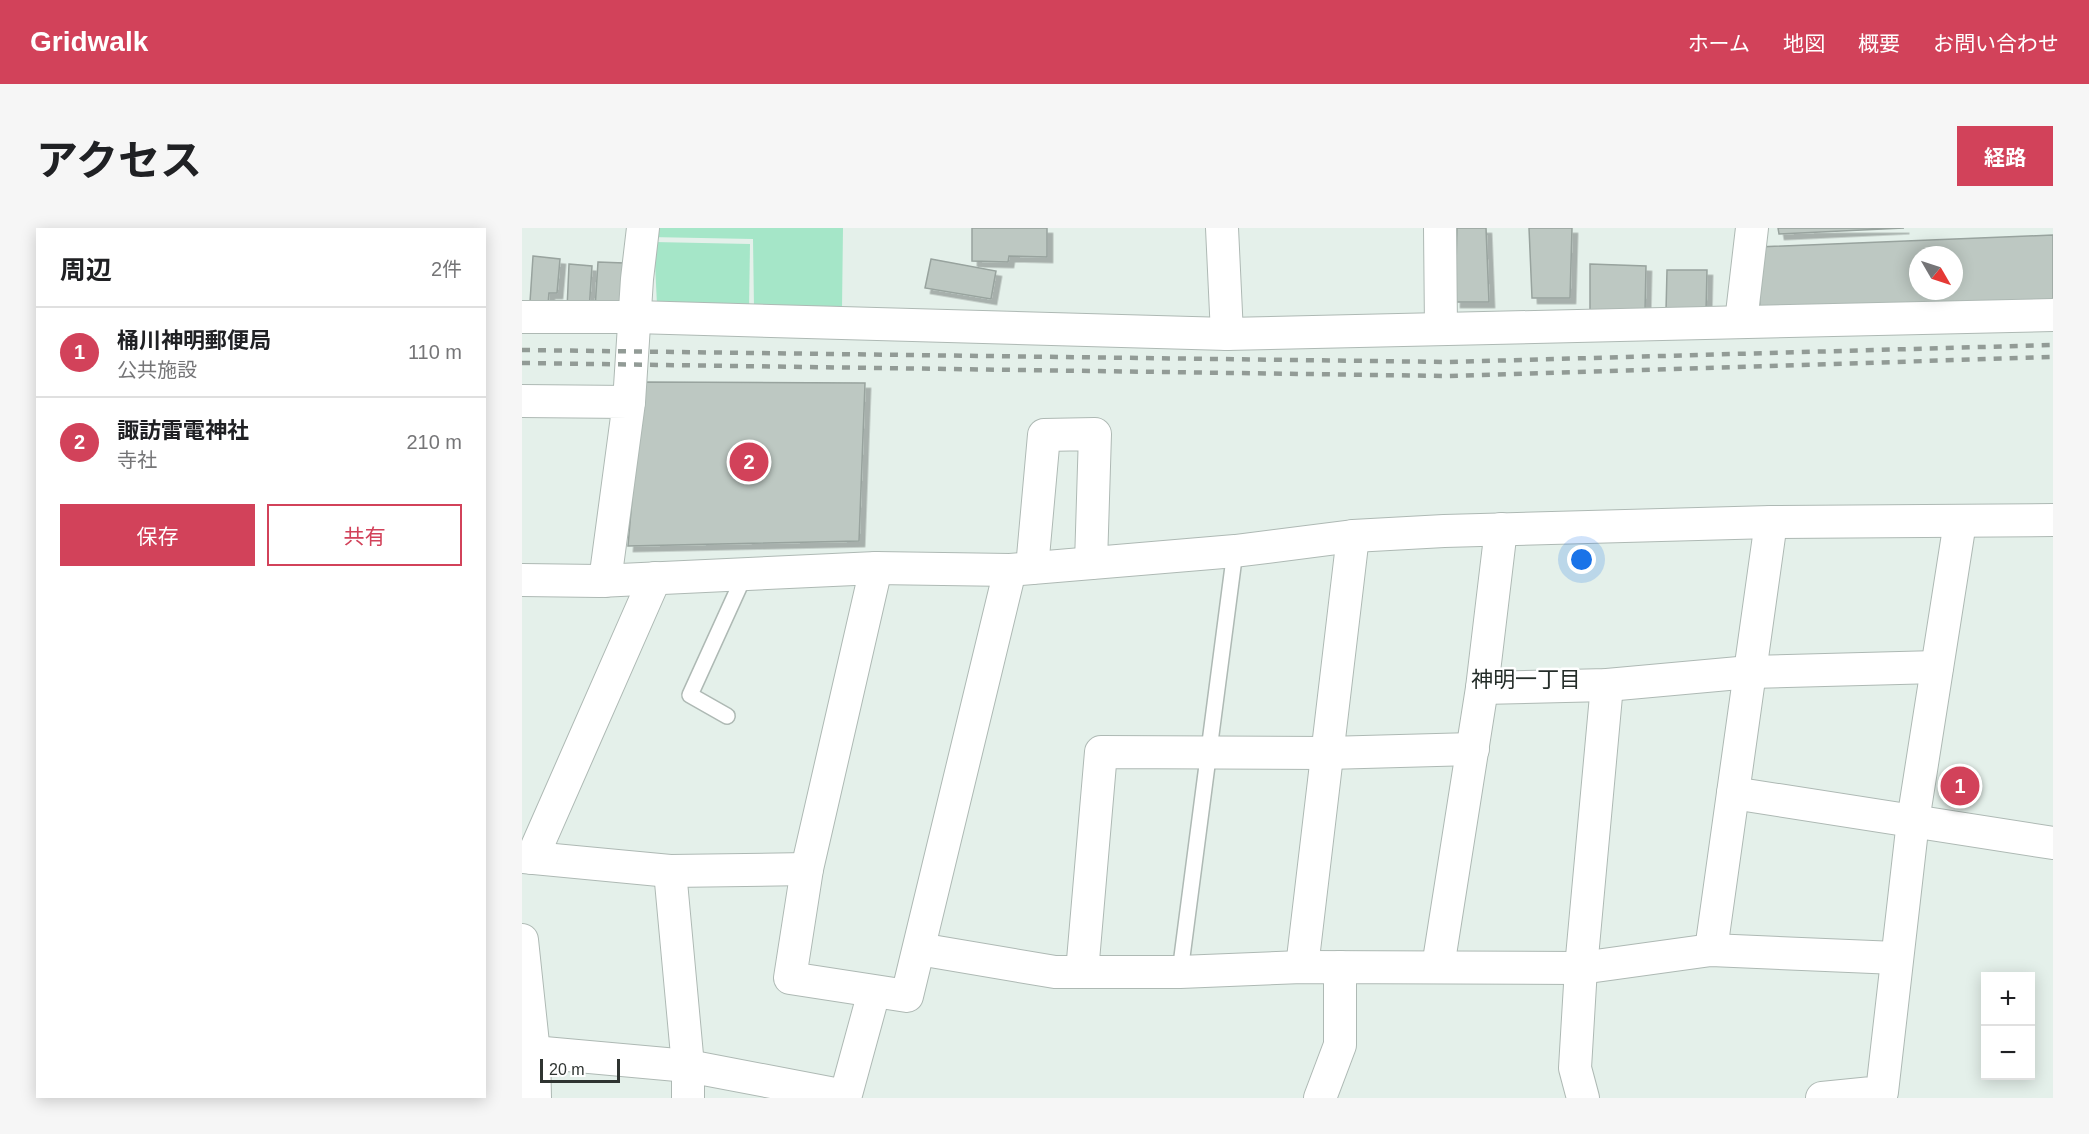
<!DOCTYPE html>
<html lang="ja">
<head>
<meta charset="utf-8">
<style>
	:root { --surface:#fff; --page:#f6f6f6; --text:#202124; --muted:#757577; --line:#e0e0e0; --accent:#d2425a }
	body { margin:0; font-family:Helvetica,"Noto Sans JP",sans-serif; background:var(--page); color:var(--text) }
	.controls { position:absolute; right:18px; bottom:18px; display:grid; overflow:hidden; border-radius:0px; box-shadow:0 3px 15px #0003 }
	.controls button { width:54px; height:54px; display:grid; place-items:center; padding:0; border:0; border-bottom:2px solid var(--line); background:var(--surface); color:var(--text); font:30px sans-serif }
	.compass { position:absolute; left:1387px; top:18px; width:54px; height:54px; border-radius:50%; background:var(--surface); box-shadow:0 3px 15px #0003; rotate:129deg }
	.scale { position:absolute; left:18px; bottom:15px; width:80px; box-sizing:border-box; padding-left:6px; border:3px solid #2f3431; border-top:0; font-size:16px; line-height:21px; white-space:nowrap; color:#2f3431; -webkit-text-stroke:4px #fff; paint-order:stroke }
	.you { position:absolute; left:1060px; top:332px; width:21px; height:21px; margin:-15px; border:4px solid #fff; border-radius:50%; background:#1a73e8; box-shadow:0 0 0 9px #1a73e833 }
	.badge { display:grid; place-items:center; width:39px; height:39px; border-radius:50%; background:var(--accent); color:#fff; font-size:20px; font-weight:700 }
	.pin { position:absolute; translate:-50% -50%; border:3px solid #fff; box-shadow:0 2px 6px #0006 }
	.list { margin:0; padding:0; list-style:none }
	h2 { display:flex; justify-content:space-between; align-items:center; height:78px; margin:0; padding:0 24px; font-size:26px }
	h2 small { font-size:20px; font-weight:400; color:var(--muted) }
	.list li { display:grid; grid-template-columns:39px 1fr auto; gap:18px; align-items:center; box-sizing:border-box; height:90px; padding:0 24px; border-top:2px solid var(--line) }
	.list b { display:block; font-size:22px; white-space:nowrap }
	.list p { margin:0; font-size:20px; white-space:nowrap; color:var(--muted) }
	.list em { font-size:20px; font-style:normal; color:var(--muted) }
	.actions { display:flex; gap:12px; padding:18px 24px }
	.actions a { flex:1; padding:14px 0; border:2px solid var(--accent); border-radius:0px; text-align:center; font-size:21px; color:var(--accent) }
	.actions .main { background:var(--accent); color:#fff }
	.map { position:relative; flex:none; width:1531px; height:870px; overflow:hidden; border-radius:0px }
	header { display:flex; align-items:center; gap:36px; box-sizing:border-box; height:84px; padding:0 30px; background:var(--accent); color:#fff }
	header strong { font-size:28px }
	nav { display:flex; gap:33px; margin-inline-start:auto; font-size:21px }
	.intro { display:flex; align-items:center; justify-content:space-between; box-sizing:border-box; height:144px; padding:0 36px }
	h1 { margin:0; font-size:42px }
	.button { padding:15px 27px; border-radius:0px; background:var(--accent); color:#fff; font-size:21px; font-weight:700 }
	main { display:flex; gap:36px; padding:0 36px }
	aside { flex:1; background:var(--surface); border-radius:0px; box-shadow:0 3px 15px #0003 }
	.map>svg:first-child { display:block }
</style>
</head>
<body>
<header>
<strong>Gridwalk</strong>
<nav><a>ホーム</a><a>地図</a><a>概要</a><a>お問い合わせ</a></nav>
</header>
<div class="intro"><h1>アクセス</h1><a class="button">経路</a></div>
<main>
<aside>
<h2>周辺<small>2件</small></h2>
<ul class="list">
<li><span class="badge">1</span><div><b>桶川神明郵便局</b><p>公共施設</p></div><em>110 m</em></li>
<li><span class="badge">2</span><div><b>諏訪雷電神社</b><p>寺社</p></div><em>210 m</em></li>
</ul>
<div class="actions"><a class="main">保存</a><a>共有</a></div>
</aside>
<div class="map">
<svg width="1531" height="870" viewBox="0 0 1531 870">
	<defs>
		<filter id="shadow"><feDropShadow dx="5.5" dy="5.5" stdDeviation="0" flood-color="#0004"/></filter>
	</defs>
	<rect width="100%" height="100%" fill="#e4f0ea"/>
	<g fill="#a5e6c8">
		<polygon points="128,0 321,0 320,80 232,80 231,11 127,9"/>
		<polygon points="132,14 228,16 227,82 135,77"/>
	</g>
	<g fill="#bdc8c2" stroke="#98a39e" stroke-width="1.5" fill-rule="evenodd" filter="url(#shadow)">
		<polygon points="450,0 525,0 525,29 487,28 486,34 450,33"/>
		<polygon points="935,0 964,0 967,74 933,74"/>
		<polygon points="1007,0 1050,0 1048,70 1010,70"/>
		<polygon points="1256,0 1382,0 1257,6"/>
		<path d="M1531 7V74L1238 87 1236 19ZM1396 27H1432V63H1396Z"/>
		<polygon points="11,28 38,31 35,65 27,65 26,76 8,74"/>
		<polygon points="409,31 474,43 469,71 403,60"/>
		<polygon points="76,34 102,35 101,83 73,81"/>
		<polygon points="47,36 70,38 67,83 45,81"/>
		<polygon points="1068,36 1124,38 1123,83 1068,84"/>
		<polygon points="1145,42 1185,42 1184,84 1144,83"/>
		<polygon points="120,154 343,155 337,313 106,318"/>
	</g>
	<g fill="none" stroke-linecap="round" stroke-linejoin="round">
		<defs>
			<g id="lane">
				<polyline points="205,488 168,467 223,346"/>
				<polyline points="658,744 713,323"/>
			</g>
			<g id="street">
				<polyline points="700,0 705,106"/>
				<polyline points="918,0 919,100"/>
				<polyline points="0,89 113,89 705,106 1531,87"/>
				<polyline points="1219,94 1230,0"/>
				<polyline points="0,173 107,174 83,353"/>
				<polyline points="107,174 115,51 121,0"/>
				<polyline points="354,340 285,641 268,750 385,768 488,342"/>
				<polyline points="510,340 522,207 573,206 569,335"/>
				<polyline points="0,352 77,353 354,340 488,342 713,323 831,308 922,303 1249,294 1531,292"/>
				<polyline points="960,460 1085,457 1228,444 1415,439"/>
				<polyline points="1211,565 1531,615"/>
				<polyline points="0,629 148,643 285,641"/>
				<polyline points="10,630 133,350"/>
				<polyline points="148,643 166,838 166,870"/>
				<polyline points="0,712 12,825 13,870"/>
				<polyline points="397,721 533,744 658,744 780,739 1059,740 1189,722 1374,730"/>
				<polyline points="1189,722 1249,294"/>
				<polyline points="780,739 831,308"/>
				<polyline points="916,739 960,460 979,301"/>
				<polyline points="560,744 579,524 805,525 951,521"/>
				<polyline points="0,823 166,838 323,868"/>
				<polyline points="323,870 352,764"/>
				<polyline points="798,870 818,817 818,739"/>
				<polyline points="1061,870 1053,840 1059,740 1085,457"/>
				<polyline points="1300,870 1360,864 1391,593 1438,294"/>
			</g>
		</defs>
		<use href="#lane" stroke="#aeb9b4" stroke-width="18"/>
		<use href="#street" stroke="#aeb9b4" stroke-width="34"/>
		<use href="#lane" stroke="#fff" stroke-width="15"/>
		<use href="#street" stroke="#fff" stroke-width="32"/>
		<g stroke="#929b96" stroke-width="4.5" stroke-dasharray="8 8" stroke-linecap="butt">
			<polyline points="0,122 927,134 1531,117"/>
			<polyline points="0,135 926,148 1531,129"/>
		</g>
	</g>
	<g text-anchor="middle" stroke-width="5" stroke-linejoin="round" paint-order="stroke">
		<g font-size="22" fill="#242d29" stroke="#fff">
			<text x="1004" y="459">神明一丁目</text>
		</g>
	</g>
</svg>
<div class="controls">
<button>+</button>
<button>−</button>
</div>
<svg class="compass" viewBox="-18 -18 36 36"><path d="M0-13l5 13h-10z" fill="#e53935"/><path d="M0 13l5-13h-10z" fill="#757577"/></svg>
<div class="scale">20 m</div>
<div class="you"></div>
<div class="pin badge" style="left:1438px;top:558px">1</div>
<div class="pin badge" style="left:227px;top:234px">2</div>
</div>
</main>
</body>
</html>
